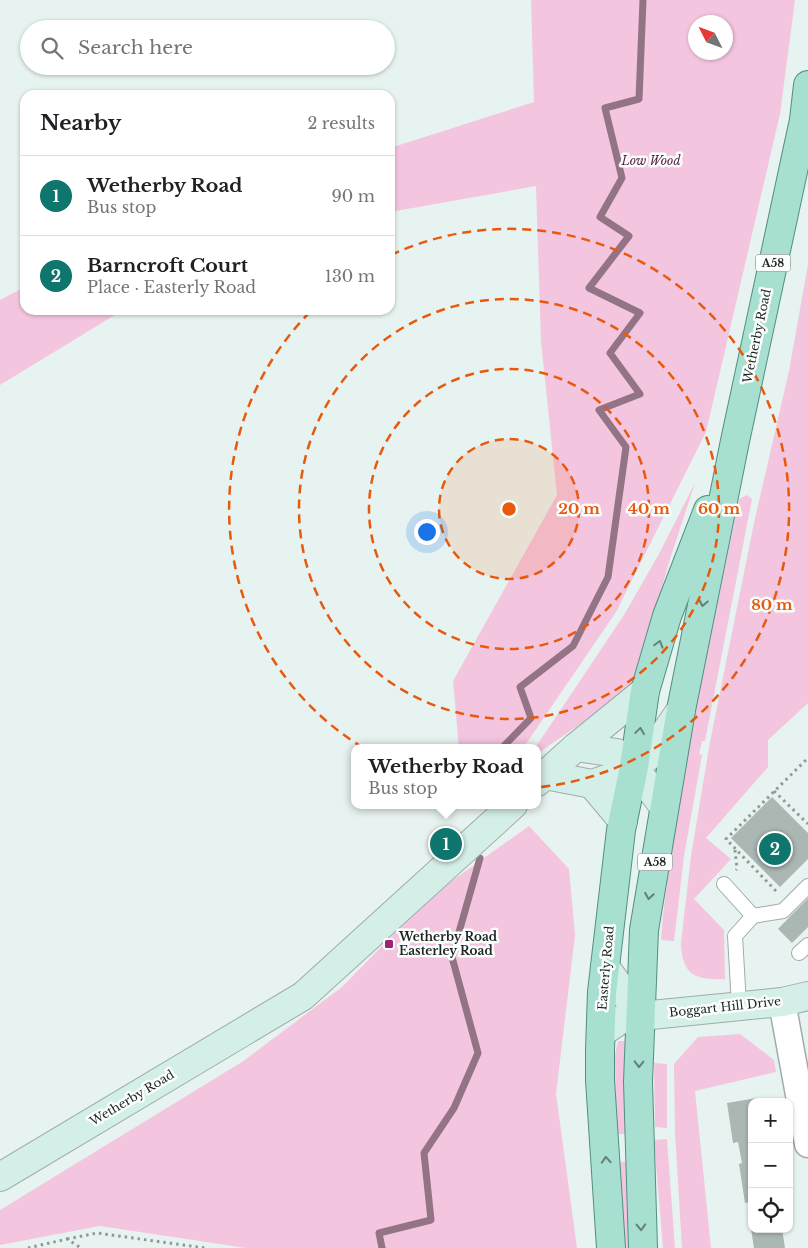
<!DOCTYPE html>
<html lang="en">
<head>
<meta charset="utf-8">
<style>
	:root { --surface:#fff; --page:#f2f2f2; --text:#202124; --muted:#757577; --line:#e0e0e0; --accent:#0f766e }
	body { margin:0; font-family:"Libre Baskerville",serif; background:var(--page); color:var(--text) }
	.controls { position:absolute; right:15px; bottom:15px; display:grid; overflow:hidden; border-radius:10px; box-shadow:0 1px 4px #0004 }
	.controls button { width:45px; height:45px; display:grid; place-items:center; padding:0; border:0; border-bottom:1px solid var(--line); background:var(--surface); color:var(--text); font:25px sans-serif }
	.compass { position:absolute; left:688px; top:15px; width:45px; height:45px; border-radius:50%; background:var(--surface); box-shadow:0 1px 4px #0004; rotate:312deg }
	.you { position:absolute; left:426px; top:531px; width:18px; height:18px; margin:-12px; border:4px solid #fff; border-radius:50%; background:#1a73e8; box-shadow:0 0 0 8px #1a73e833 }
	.badge { display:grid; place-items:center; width:32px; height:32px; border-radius:50%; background:var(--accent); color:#fff; font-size:16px; font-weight:700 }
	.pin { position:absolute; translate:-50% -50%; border:2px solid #fff; box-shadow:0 1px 5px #0006 }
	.popup { position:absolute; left:351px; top:744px; width:190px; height:65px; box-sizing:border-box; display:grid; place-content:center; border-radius:10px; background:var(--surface); filter:drop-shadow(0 1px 4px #0005); font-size:16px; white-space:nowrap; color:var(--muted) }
	.popup b { font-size:19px; color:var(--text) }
	.popup::after { content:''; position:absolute; left:50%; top:100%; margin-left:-10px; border:10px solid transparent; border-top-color:var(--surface) }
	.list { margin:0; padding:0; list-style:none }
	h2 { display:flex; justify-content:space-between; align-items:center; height:65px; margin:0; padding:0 20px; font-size:21px }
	h2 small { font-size:16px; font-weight:400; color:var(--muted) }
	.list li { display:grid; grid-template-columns:32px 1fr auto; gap:15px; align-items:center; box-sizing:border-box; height:80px; padding:0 20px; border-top:1px solid var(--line) }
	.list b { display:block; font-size:19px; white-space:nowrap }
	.list p { margin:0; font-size:16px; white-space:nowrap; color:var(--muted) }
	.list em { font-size:16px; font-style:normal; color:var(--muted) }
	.icon { flex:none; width:28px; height:28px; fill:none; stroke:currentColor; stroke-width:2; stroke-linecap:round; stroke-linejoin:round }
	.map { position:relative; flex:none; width:808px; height:1248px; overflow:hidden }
	.search { position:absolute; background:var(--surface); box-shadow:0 1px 4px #0004; left:20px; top:20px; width:375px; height:55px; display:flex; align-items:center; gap:12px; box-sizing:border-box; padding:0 18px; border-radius:28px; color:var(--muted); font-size:19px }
	.panel { position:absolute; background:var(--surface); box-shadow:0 1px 4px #0004; left:20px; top:90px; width:375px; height:225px; border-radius:15px }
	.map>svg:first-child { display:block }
</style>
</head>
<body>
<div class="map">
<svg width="808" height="1248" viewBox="0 0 808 1248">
	<rect width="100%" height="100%" fill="#e7f3f0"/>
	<g fill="#f4c5df" fill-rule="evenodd">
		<path d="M531 0H795L780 114 706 432 616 612 528 741 521 748H459L453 681 557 495 541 341 536 186 390 212V148L534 102ZM696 22H726V52H696Z"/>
		<path d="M808 264V703L768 740V767L706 838 731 859 694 899 724 930 725 979C696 980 682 976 681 943L691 856 710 742 754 523 789 371Z"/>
		<polygon points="25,287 25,310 123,310 0,385 0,300"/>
		<polygon points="695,483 670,559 635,681 622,695 537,754 537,748 535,748 624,615 659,554"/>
		<polygon points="747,495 752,499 705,741 702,741 699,754 702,755 684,856 674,941 661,940 663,915 680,786 739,499"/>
		<polygon points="529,826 569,869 575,935 556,1094 577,1248 246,1248 100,1226 0,1245 0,1210 242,1062 342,987 432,895"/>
		<polygon points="740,1034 774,1060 776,1072 695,1091 711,1248 682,1248 675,1133 674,1064 698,1037"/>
		<polygon points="618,1041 626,1041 627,1134 616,1134 615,1055"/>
		<polygon points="654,1063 667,1064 667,1128 655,1127"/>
		<polygon points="667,1139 675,1248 663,1248 654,1140"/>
		<polygon points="616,1162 627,1162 634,1248 624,1248"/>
	</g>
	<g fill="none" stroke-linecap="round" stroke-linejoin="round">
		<g stroke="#927485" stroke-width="7">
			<polyline points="502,748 531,718 520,687 573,646 608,577 626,447 599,410 640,394 610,353 640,313 589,288 629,236 600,217 622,178 605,108 639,99 643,0"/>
			<polyline points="382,1248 379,1233 431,1220 424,1153 454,1108 478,1053 452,957 480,858"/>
		</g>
	</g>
	<g fill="#abb7b3">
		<polygon points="772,797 808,833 808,859 780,887 731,838"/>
		<polygon points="808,898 808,927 792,943 778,929"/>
		<polygon points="757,1098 757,1102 752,1102 752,1202 745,1203 739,1164 742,1163 738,1142 733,1143 727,1103"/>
		<polygon points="751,1229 782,1229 785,1248 754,1248"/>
	</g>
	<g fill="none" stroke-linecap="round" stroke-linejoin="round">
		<defs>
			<g id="lane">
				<polyline points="724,884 753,916 735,936 739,1005"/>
				<polyline points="753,916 783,911 808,886"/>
				<polyline points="799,953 808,945"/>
			</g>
			<polyline id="street" points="782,1002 808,1144"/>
			<g id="secondary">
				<polyline points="576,747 617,753 634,767 664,807"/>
				<polyline points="545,775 592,784 621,774 649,756 681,710"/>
				<polyline points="537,782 576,747 645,691"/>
				<polyline points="592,784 623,821"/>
				<polyline points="605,967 641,1016"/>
				<polyline points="601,1033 620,1020 641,1016 782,1002 808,996"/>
				<polyline points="0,1177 303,996 513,805"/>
			</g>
			<g id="primary">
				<polyline points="611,1248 600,1080 600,1049 602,992 621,830 634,767 645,691 667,616 708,510"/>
				<polyline points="643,1248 638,1082 644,930 681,710 735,441 804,120 808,85"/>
			</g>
		</defs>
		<use href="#lane" stroke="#a0aca9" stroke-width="16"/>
		<use href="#street" stroke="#a0aca9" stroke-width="29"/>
		<use href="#secondary" stroke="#a0aca9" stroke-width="30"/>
		<use href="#primary" stroke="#518f80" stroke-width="30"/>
		<g stroke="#909996" stroke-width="3" stroke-dasharray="2.5 4" stroke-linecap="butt">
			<polyline points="774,791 808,824"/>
			<polyline points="735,850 737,869 736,870"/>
			<polyline points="776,891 726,839 808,758"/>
			<polyline points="67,1239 97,1233 205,1248"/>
			<polyline points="28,1248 67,1239 81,1248"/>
		</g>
		<use href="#lane" stroke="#fff" stroke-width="14"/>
		<use href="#street" stroke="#fff" stroke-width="26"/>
		<use href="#secondary" stroke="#d3efe8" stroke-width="28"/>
		<use href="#primary" stroke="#a7dfd1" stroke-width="28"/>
	</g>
	<defs><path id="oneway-chevron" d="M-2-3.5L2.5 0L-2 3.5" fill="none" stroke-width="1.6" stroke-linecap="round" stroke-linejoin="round" transform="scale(1.25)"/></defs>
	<g stroke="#628179">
		<use href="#oneway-chevron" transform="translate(703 603) rotate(101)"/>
		<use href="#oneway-chevron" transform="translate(659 644) rotate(-74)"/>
		<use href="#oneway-chevron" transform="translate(640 731) rotate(-82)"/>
		<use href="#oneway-chevron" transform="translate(649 896) rotate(99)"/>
		<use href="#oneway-chevron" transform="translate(639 1064) rotate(91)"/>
		<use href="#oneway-chevron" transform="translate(606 1160) rotate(-94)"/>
		<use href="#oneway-chevron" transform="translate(641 1227) rotate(88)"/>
	</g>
	<circle cx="509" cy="509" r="70" fill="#e8590c" fill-opacity=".12"/>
	<g fill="none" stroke="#e8590c" stroke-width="2.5" stroke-dasharray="9 6">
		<circle cx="509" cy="509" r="70"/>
		<circle cx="509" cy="509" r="140"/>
		<circle cx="509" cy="509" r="210"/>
		<path d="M391 255A280 280 0 1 1 311 311"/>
	</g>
	<rect fill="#a02377" stroke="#fafefd" stroke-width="2" x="384" y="939" width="10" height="10" rx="2.5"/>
	<g text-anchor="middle" stroke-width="5" stroke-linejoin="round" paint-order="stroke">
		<g fill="#fafefd" stroke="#606563" stroke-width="1">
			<rect x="755.5" y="254.5" width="35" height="17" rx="4"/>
			<rect x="637.5" y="853.5" width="35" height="17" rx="4"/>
		</g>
		<g font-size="11" font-weight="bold" fill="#1e2321">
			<text x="773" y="267">A58</text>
			<text x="655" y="866">A58</text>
		</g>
		<g font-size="12" font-style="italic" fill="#551e41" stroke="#fafefd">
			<text x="651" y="165">Low Wood</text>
		</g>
		<g font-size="12" fill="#1e2321" stroke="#fafefd">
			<text transform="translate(757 336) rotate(-78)" y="4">Wetherby Road</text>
			<text transform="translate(606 968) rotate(-85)" y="4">Easterly Road</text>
			<text transform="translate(725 1007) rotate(-6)" y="4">Boggart Hill Drive</text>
			<text transform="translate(132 1098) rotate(-31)" y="4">Wetherby Road</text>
		</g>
		<g font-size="12" font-weight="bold" fill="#1e2321" stroke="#fafefd" text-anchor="start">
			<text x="399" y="941">Wetherby Road<tspan x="399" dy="14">Easterley Road</tspan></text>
		</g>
	</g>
	<circle cx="509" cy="509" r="8" fill="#e8590c" stroke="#fafefd" stroke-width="2.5"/>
	<g font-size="15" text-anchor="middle" font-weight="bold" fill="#e8590c" stroke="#fafefd" stroke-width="5" stroke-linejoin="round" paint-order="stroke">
		<text x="579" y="514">20 m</text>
		<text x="649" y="514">40 m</text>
		<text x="719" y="514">60 m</text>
		<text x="772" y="610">80 m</text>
	</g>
</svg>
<div class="controls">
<button>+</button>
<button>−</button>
<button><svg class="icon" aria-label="locate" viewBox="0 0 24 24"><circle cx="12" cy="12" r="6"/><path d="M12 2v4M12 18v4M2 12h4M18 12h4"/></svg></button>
</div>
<svg class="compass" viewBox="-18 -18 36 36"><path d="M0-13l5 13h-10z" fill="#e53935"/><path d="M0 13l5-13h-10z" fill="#757577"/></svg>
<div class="you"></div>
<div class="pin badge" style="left:446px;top:844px">1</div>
<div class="popup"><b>Wetherby Road</b>Bus stop</div>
<div class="pin badge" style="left:775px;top:849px">2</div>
<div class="search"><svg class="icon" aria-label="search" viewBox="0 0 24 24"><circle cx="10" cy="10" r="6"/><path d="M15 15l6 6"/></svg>Search here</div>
<section class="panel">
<h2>Nearby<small>2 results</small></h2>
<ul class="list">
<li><span class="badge">1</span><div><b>Wetherby Road</b><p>Bus stop</p></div><em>90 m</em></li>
<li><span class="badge">2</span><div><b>Barncroft Court</b><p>Place · Easterly Road</p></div><em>130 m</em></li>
</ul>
</section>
</div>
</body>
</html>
